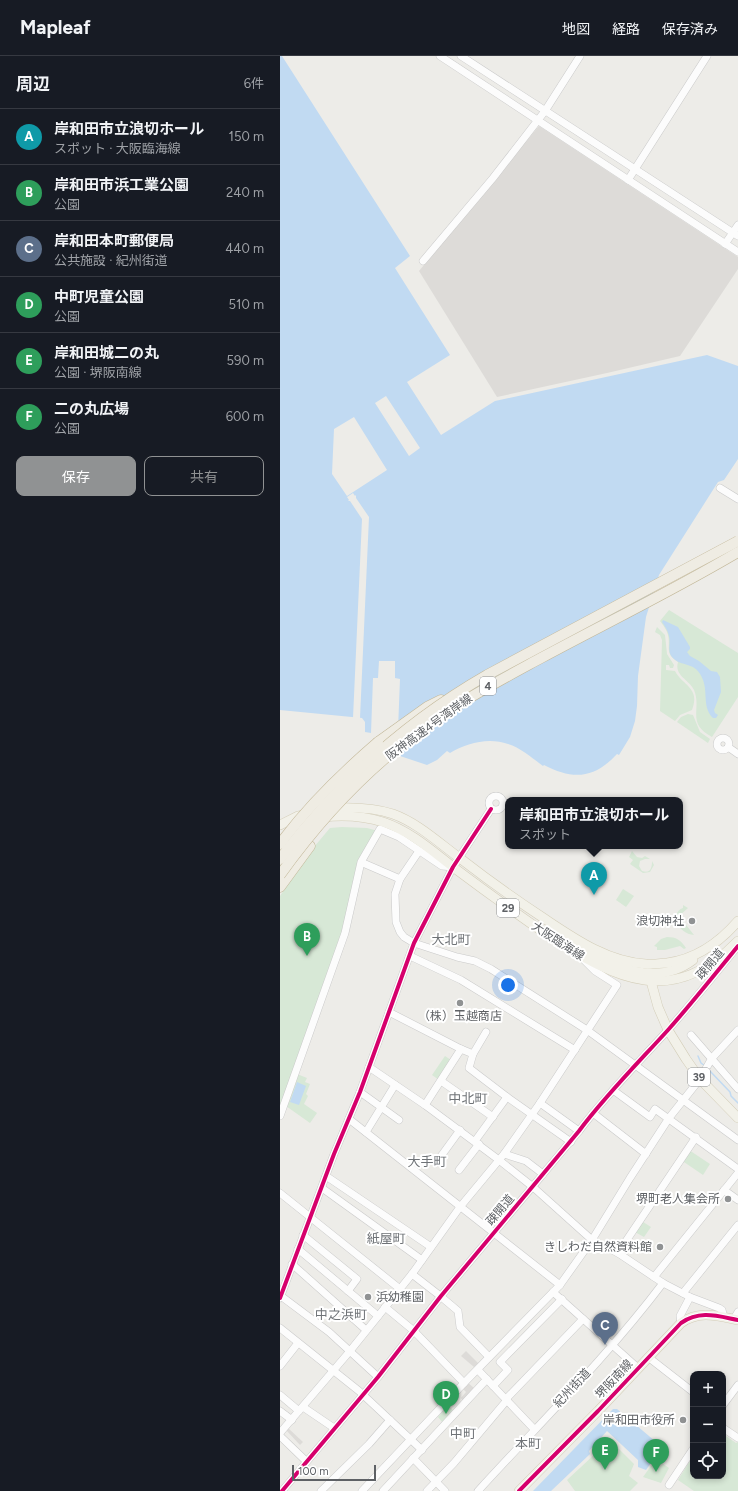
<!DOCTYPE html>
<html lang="ja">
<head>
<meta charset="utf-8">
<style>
	:root { --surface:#171b24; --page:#20242c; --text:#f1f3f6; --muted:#9ea1a6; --line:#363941; --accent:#909293 }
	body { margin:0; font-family:Figtree,"Noto Sans JP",sans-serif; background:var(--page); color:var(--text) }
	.controls { position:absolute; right:12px; bottom:12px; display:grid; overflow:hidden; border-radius:8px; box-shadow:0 2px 6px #0003 }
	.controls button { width:36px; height:36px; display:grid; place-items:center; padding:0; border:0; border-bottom:1px solid var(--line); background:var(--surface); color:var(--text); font:20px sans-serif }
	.scale { position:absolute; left:12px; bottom:10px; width:84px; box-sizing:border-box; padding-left:4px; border:2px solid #5e6165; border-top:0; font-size:11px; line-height:14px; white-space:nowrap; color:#5e6165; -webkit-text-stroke:3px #fff; paint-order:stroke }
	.you { position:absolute; left:228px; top:929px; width:14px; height:14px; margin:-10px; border:3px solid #fff; border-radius:50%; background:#1a73e8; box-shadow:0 0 0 6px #1a73e833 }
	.badge { display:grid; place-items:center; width:26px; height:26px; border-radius:50%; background:var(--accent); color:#fff; font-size:13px; font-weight:700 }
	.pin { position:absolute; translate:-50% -33px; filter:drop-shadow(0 1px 2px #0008) }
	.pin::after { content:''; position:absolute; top:21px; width:14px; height:12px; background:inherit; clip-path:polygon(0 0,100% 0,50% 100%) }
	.popup { position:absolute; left:225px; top:741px; width:178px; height:52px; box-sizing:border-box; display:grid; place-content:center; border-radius:8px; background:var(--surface); filter:drop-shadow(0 1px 3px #0005); font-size:13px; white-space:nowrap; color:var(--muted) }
	.popup b { font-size:15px; color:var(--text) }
	.popup::after { content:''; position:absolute; left:50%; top:100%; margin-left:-8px; border:8px solid transparent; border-top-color:var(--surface) }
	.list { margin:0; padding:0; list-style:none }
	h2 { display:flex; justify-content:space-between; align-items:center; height:52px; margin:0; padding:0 16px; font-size:17px }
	h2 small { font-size:13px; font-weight:400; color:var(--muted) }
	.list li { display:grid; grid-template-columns:26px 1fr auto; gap:12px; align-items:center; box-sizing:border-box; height:56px; padding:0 16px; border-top:1px solid var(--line) }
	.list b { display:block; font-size:15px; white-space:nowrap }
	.list p { margin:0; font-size:13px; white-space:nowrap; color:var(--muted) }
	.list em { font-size:13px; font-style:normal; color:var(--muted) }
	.actions { display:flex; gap:8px; padding:12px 16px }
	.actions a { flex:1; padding:9px 0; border:1px solid var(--accent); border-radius:8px; text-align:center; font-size:14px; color:var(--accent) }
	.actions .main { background:var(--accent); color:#fff }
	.icon { flex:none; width:22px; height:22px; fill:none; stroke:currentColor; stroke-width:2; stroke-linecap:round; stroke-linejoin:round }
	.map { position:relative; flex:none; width:458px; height:1435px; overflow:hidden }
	header { display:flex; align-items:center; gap:24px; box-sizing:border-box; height:56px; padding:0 20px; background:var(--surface); border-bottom:1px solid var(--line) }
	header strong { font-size:19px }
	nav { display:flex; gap:22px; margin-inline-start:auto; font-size:14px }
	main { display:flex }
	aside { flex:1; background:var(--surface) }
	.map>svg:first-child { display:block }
</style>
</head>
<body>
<header>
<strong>Mapleaf</strong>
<nav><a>地図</a><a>経路</a><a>保存済み</a></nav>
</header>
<main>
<aside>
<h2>周辺<small>6件</small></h2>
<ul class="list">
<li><span class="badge" style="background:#0f9aa8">A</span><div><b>岸和田市立浪切ホール</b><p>スポット · 大阪臨海線</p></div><em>150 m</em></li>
<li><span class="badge" style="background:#2e9e5b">B</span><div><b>岸和田市浜工業公園</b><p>公園</p></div><em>240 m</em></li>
<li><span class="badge" style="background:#5c6f8a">C</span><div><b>岸和田本町郵便局</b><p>公共施設 · 紀州街道</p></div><em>440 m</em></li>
<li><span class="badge" style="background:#2e9e5b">D</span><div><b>中町児童公園</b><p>公園</p></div><em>510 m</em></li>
<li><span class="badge" style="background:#2e9e5b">E</span><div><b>岸和田城二の丸</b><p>公園 · 堺阪南線</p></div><em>590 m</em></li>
<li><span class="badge" style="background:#2e9e5b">F</span><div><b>二の丸広場</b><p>公園</p></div><em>600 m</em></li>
</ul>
<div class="actions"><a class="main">保存</a><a>共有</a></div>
</aside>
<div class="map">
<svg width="458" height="1435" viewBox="0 0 458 1435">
	<rect width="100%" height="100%" fill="#edece8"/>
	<g fill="#dddbd8">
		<polygon points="259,70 458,201 458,213 400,300 327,317 217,341 139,215"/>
		<polygon points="186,1295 198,1307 194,1311 181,1300"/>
		<polygon points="187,1326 194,1332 183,1345 181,1342 186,1336 182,1332"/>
		<polygon points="8,1372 23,1386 20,1389 6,1374"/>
	</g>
	<g fill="#d7e8d6">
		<path d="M389 554 458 597V641L432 681C406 667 422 653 414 634 409 623 394 620 398 606 384 597 391 592 388 579 387 574 383 569 380 565Z"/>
		<path d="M377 571 385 579 387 598 394 609 393 612H390L389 609H386V614L395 615C402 629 421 632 412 654L400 659 395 665 380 655 382 584 380 579 375 576Z"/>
		<polygon points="408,658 413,659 420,676 430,683 428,687 397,666 401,661"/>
		<polygon points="62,771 87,772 98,775 79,805 65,868 0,1052 0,840 29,797 50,772"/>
		<path d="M352 795 357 801 362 802 365 800 370 803H365L360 805 359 810 362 815C371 818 372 811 372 805L374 809 370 816 363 817 350 808 353 804 349 801Z"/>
		<polygon points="343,833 354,840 346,851 336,844"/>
		<path d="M403 849 408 852 399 860 414 879C398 878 389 857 403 852Z"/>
		<path d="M387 881C396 881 401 884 406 892L404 893 400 890 385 894H377V891L374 890 381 883Z"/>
		<polygon points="165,1000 171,1004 159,1024 152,1019"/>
		<polygon points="17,1018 27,1022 25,1026 30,1028 26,1038 28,1040 24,1048 37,1057 30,1067 6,1050"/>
		<polygon points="409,1094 430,1108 423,1119 401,1104"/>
		<polygon points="360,1164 371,1171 364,1181 353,1175"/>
		<polygon points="168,1349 174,1355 163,1367 158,1361"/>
		<polygon points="443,1378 456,1387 458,1386 458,1435 414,1435 398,1424 413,1400 413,1420 443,1420"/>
		<polygon points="327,1381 354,1408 349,1420 358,1427 350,1435 295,1435 287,1424 315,1398 314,1395"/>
		<polygon points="376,1403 389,1412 381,1427 363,1421"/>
	</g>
	<g fill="#c1daf2" fill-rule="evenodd">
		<path d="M0 0H2L130 200 115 212 170 299 127 326 161 379 215 345 427 299 458 310V403L444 424 438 426 379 519 366 561 358 620 357 650 355 665 350 681 339 699 337 698C314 723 293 724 264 709L263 710C252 702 241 692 228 688 209 681 186 687 170 697L167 695 157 704 147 709 117 699 120 623 115 622V605H99L98 622H93L91 677 85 676V666L82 662 0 654ZM106 340 140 392 129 400 95 347ZM74 361 107 414 67 440 52 418 54 373Z"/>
		<path d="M383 564 398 571 410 591V593L407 596 410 600 419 605 431 615 437 616 440 621 441 636 434 654 435 657 438 659 436 662H433C422 651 428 637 423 624 416 604 401 612 392 601 387 595 391 587 389 580 388 575 385 570 382 566Z"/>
		<polygon points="17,1026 26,1030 19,1049 10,1046"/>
		<polygon points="333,1353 337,1353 382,1391 366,1414 358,1411 358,1404 327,1375 309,1395 310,1398 271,1435 253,1435"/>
	</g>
	<polygon fill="#edece8" points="73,437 75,440 76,439 76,442 89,461 80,662 73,662 82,463 70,445 68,445 69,444 67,441"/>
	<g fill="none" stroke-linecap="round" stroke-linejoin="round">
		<g stroke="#c1daf2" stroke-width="1.5">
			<polyline points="418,1000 421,1007 425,1010"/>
			<polyline points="428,1013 450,1036 451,1040 458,1047"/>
		</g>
		<defs>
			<g id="minor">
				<polyline points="160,0 458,196"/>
				<polyline points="181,0 458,180"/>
				<polyline points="348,124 427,0"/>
				<polyline points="445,188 458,169"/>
				<polyline points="143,205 213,122 265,55 300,0"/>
				<polyline points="440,432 458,443"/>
				<circle cx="443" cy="688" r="6"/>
				<polyline points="448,691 458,698"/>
				<circle cx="216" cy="747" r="7"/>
				<polyline points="139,795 120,823 115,838 116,866 120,876 124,881 134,887 177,901 195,905 211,913 307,974 458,1084"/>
				<polyline points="83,807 120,823"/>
				<polyline points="130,900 181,924 295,994"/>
				<polyline points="109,956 181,993 193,998"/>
				<polyline points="206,976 193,998 189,1012 227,1041 291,1086"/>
				<polyline points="411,979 458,1033"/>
				<polyline points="89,1011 145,1049 219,1104 253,1131 312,1184 338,1197 383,1227 410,1241 439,1252 442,1254 444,1261"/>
				<polyline points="161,1025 213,1061"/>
				<polyline points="333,1034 370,1061 375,1053 458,1113"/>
				<polyline points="80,1036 119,1064"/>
				<polyline points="260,1047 299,1075"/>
				<polyline points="145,1049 181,993"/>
				<polyline points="313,1057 366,1098"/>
				<polyline points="0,1060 65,877 81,806 100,773 119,781 162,810 173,811"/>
				<polyline points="69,1063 280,1229"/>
				<polyline points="86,1076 115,1029"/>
				<polyline points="195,1085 227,1041"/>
				<polyline points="224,1098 246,1105 263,1118"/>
				<polyline points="156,1107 180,1074"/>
				<polyline points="179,1114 199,1088"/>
				<polyline points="46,1120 151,1191"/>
				<polyline points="42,1132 142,1204"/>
				<polyline points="444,1134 458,1144"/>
				<polyline points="0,1137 120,1233"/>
				<polyline points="23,1179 77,1223 68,1235"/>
				<polyline points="18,1193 98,1260"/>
				<polyline points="338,1197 416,1081"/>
				<polyline points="12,1208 86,1274"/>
				<polyline points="132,1218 159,1239 178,1255 180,1271 209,1301"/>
				<polyline points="374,1221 458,1117"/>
				<polyline points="273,1236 358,1312"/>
				<polyline points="403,1237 458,1169"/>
				<polyline points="1,1240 49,1276 98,1321"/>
				<polyline points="0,1242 54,1098 80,1036 134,887 173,811 211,753"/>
				<polyline points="105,1251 134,1275 184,1327"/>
				<polyline points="454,1263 458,1256"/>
				<polyline points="401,1267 400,1260 410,1241"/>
				<polyline points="0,1272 79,1335 142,1394"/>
				<polyline points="368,1301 413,1336"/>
				<polyline points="0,1310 18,1287"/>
				<polyline points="198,1314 254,1373"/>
				<polyline points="213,1330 228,1314 220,1306 282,1243"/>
				<polyline points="0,1339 19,1355"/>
				<polyline points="226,1343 303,1263"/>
				<polyline points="443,1349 458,1329"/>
				<polyline points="23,1351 54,1372"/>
				<polyline points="0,1355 12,1364"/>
				<polyline points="443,1372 458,1382"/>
				<polyline points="0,1377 70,1295 132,1218 180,1151 224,1098 260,1047 337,929 315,915 304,904"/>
				<polyline points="0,1380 26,1405"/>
				<polyline points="133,1402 165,1435"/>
				<polyline points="389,1429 413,1393"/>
				<path d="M2 1435 98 1321 161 1240 299 1075C326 1039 357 1008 388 974 412 947 435 918 458 890"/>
				<polyline points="41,1435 89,1388 110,1364"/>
				<polyline points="82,1435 184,1327 280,1229 312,1184 350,1122 389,1062 420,1023 432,1002 458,974"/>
				<polyline points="103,1435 207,1323"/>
				<polyline points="147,1435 174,1407 227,1344"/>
				<path d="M198 1435C260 1367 327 1301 383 1227"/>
			</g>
			<g id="major">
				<path d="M50 752C71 751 93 751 113 758 138 767 159 787 181 803 208 824 236 844 265 863 295 883 328 906 366 908 373 909 380 907 387 907 416 903 439 887 458 865"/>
				<path d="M43 761C62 759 84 760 103 766 130 775 151 794 173 811 205 835 237 858 269 880 337 924 393 952 458 885"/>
				<polyline points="0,769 18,760 26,758"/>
				<path d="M297 889C331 911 376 932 413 904"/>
				<polyline points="369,918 378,951 388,974 406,1003 420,1023 458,1062"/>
				<path d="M239 1435 318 1355 401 1267C420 1254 437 1260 458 1264"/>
			</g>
			<g id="highway">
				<polyline points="98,686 147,651 161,644"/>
				<polyline points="0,831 30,790"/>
			</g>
		</defs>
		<use href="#minor" stroke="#cacaca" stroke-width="8"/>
		<use href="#major" stroke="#d3cdb8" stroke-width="10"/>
		<use href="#highway" stroke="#c2b798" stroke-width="11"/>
		<use href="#minor" stroke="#fcfcfc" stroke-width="7"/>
		<use href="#major" stroke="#f2f1e9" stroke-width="9"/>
		<use href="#highway" stroke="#efece3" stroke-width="10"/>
		<defs>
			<g id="highway-bridge">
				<path d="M0 788C28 750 62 717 98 686"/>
				<path d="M0 803C57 728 125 666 207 619L458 485"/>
				<path d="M0 819C38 766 82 718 134 679 173 649 217 626 261 602 326 567 394 534 458 496"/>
			</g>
		</defs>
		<use href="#highway-bridge" stroke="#c2b798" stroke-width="11" stroke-linecap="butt"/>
		<use href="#highway-bridge" stroke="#efece3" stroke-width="10"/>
		<defs>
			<g id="cycleway">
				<polyline points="0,1242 54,1098 80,1036 134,887 173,811 211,753"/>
				<path d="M2 1435 98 1321 161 1240 299 1075C326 1039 357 1008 388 974 412 947 435 918 458 890"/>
				<path d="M239 1435 318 1355 401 1267C420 1254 437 1260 458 1264"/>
			</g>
		</defs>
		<use href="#cycleway" stroke="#fff" stroke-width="6"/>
		<use href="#cycleway" stroke="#d6006c" stroke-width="4"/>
	</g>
	<g fill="#909293" stroke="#fff" stroke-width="1.5">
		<circle cx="412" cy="865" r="4"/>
		<circle cx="180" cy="947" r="4"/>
		<circle cx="448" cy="1143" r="4"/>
		<circle cx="380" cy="1191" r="4"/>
		<circle cx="88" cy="1241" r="4"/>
		<circle cx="403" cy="1364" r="4"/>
	</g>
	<g text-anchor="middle" stroke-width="4" stroke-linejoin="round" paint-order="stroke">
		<g fill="#fff" stroke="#8e9093" stroke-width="1">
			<rect x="200" y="621" width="16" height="18" rx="3"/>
			<rect x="217" y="843" width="22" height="18" rx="3"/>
			<rect x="408" y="1012" width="22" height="18" rx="3"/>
		</g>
		<g font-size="11" font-weight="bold" fill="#5e6165">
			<text x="208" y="634">4</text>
			<text x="228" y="856">29</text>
			<text x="419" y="1025">39</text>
		</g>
		<g font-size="12" fill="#5e6165" stroke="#fff">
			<text transform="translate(149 671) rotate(-36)" y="4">阪神高速4号湾岸線</text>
			<text transform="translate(278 885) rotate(33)" y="4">大阪臨海線</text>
			<text transform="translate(430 908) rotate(-50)" y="4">疎開道</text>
			<text transform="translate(220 1154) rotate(-50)" y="4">疎開道</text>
			<text transform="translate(334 1323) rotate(-47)" y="4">堺阪南線</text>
			<text transform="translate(292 1332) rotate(-47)" y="4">紀州街道</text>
		</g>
		<g font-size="12" fill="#5e6165" stroke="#fff" text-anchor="end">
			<text x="404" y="869">浪切神社</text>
			<text x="180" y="964" text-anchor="middle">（株）玉越商店</text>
			<text x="440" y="1147">堺町老人集会所</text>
			<text x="372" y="1195">きしわだ自然資料館</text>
			<text x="96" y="1245" text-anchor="start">浜幼稚園</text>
			<text x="395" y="1368">岸和田市役所</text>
		</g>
		<g font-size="13" fill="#6f7377" stroke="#fff">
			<text x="171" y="888">大北町</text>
			<text x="188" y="1047">中北町</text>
			<text x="147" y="1110">大手町</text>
			<text x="106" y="1187">紙屋町</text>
			<text x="61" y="1263">中之浜町</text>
			<text x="183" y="1382">中町</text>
			<text x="248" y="1392">本町</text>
		</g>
	</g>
</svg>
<div class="controls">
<button>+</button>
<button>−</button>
<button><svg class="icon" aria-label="locate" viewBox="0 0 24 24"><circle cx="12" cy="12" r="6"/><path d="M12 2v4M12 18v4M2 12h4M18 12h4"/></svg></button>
</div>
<div class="scale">100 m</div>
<div class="you"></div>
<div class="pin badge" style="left:314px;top:839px;background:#0f9aa8">A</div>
<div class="popup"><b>岸和田市立浪切ホール</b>スポット</div>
<div class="pin badge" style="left:27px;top:900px;background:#2e9e5b">B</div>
<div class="pin badge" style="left:325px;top:1289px;background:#5c6f8a">C</div>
<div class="pin badge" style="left:166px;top:1358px;background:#2e9e5b">D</div>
<div class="pin badge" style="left:325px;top:1414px;background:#2e9e5b">E</div>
<div class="pin badge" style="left:376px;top:1416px;background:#2e9e5b">F</div>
</div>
</main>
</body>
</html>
